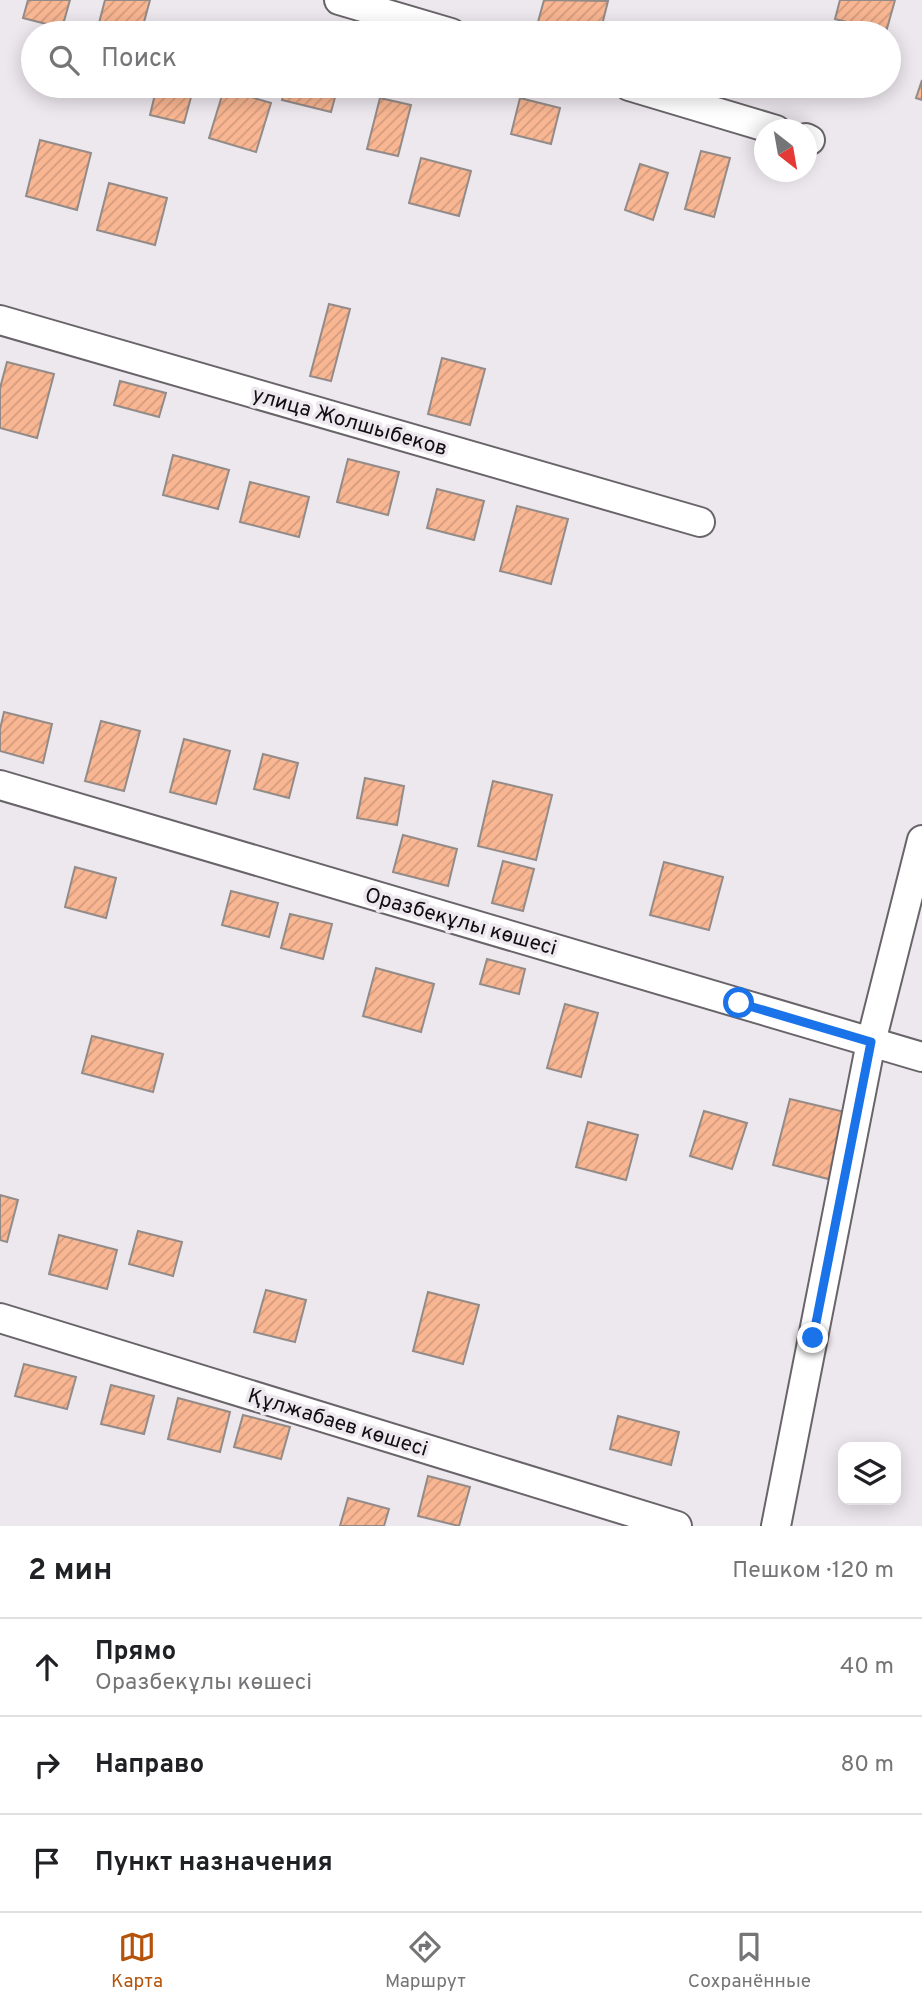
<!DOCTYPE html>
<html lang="ru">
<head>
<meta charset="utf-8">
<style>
	:root { --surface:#fff; --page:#f2f2f2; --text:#202124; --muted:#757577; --line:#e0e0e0; --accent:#b45309 }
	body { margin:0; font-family:Overpass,sans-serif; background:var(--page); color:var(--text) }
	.controls { position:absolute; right:21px; bottom:21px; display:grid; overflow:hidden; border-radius:14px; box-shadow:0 4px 18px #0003 }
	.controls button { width:63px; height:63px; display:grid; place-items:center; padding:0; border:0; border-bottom:2px solid var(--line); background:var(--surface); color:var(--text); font:35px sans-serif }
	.compass { position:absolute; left:754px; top:119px; width:63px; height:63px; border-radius:50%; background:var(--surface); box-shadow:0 4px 18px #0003; rotate:149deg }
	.stop { position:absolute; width:21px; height:21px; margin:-16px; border:5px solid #1a73e8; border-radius:50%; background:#fff }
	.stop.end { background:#1a73e8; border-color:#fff; box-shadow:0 2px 7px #0008 }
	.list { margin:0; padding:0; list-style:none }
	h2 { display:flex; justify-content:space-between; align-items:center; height:91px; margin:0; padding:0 28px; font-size:30px }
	h2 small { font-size:23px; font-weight:400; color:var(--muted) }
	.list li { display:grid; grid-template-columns:46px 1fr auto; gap:21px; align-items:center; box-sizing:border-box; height:98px; padding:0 28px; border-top:2px solid var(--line) }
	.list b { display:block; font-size:26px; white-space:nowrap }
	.list p { margin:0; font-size:23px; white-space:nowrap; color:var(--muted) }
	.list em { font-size:23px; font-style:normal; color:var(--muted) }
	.icon { flex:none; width:38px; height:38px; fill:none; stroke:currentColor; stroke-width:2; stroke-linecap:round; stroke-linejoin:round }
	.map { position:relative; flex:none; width:922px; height:1526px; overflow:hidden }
	.search { position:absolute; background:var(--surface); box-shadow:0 4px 18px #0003; left:21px; right:21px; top:21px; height:77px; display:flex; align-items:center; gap:18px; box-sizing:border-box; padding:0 24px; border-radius:38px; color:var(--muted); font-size:26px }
	.sheet { height:385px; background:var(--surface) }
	nav { display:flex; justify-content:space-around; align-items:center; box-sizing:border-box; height:98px; border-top:2px solid var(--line); background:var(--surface); font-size:19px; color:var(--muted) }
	nav a { display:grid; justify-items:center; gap:4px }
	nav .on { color:var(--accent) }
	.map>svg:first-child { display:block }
</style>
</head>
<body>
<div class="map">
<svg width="922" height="1526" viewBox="0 0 922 1526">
	<defs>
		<pattern id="building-hatch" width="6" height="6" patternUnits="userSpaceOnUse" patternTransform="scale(1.75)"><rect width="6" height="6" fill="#f9b692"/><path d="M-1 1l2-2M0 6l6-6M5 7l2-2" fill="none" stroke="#d49b7d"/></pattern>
	</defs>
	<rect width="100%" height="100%" fill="#ede7ee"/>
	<g fill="url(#building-hatch)" stroke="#938b88" stroke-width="2">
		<polygon points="28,0 70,0 62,28 23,18"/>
		<polygon points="105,0 150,0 141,33 99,23"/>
		<polygon points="544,0 608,1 600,33 535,33"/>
		<polygon points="840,0 895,0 886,32 835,19"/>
		<polygon points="922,80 922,100 916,98"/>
		<polygon points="157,86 194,86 184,123 150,115"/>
		<polygon points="286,86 338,86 331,112 282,100"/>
		<polygon points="756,86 793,86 791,95"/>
		<polygon points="224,89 271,103 256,152 209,138"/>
		<polygon points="380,98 411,105 398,156 367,149"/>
		<polygon points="520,98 560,108 551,144 511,134"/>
		<polygon points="40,140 91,153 77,210 26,196"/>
		<polygon points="701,151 730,158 714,217 685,209"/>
		<polygon points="421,158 471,171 459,216 409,203"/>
		<polygon points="640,164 668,173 653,220 625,210"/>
		<polygon points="109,183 167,198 155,245 97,230"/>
		<polygon points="329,304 350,309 331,381 310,376"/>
		<polygon points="442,358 485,369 470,425 428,414"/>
		<polygon points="7,362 54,374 37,438 0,428 0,388"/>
		<polygon points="120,381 166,393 159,417 114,405"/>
		<polygon points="173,455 229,470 218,509 163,495"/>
		<polygon points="348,459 399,472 388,515 337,502"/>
		<polygon points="250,482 309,497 299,537 240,522"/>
		<polygon points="437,489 484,501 474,540 427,528"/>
		<polygon points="517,506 568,519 551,584 500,571"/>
		<polygon points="4,712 52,724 43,763 0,751 0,729"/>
		<polygon points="101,721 140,731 124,791 85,781"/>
		<polygon points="184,739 230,751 216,804 170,792"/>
		<polygon points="263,754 298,763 289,798 254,789"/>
		<polygon points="365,778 404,786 397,825 357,818"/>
		<polygon points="493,781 552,795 536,860 478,846"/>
		<polygon points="403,835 457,849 448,886 393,872"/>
		<polygon points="503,861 534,869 523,911 492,903"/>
		<polygon points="664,862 723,877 709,930 650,915"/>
		<polygon points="75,867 116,878 106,918 65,907"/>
		<polygon points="231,891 278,903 269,937 222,925"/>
		<polygon points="290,914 332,924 323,959 281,948"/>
		<polygon points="487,959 525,969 519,994 480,984"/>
		<polygon points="376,968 434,984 421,1032 363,1016"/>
		<polygon points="565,1004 598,1013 581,1077 547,1068"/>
		<polygon points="92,1036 163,1054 153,1092 82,1073"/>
		<polygon points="790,1099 849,1113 832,1180 773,1165"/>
		<polygon points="704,1111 747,1123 732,1169 690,1156"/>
		<polygon points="588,1122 638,1135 626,1180 576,1167"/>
		<polygon points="0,1195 18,1200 7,1242 0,1240"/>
		<polygon points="138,1231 182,1242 173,1276 129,1264"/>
		<polygon points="59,1235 117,1250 107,1289 49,1274"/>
		<polygon points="266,1290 306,1300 295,1342 254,1332"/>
		<polygon points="428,1292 479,1305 463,1364 413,1351"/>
		<polygon points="24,1364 76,1377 67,1409 15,1396"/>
		<polygon points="111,1385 154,1396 144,1434 101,1424"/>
		<polygon points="178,1398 230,1412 220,1452 168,1439"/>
		<polygon points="243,1415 290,1427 281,1459 234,1447"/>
		<polygon points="618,1416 679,1432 671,1465 610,1449"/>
		<polygon points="428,1476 470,1487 459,1526 418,1516"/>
		<polygon points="348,1498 389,1509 384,1526 340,1526"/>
	</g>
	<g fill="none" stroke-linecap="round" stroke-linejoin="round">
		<defs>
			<g id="minor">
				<polyline points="339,0 451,33"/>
				<polyline points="629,86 776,130"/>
				<polyline points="806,138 810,140"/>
				<polyline points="0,320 700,522"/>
				<polyline points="0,785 922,1057"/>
				<polyline points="0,1318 677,1526"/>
				<polyline points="776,1526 871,1042 922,840"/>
			</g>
		</defs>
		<use href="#minor" stroke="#696469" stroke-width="32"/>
		<use href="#minor" stroke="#fff" stroke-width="28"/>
	</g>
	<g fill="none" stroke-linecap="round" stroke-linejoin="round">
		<polyline stroke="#1a73e8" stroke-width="9" points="739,1003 871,1042 813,1338"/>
	</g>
	<g text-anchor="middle" stroke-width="7" stroke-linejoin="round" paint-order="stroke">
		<g font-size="21" fill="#100e10" stroke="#ede7ee">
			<text transform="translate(350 421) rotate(16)" y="7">улица Жолшыбеков</text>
			<text transform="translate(461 921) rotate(16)" y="7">Оразбекұлы көшесі</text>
			<text transform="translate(338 1422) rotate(17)" y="7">Құлжабаев көшесі</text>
		</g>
	</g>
</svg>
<div class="controls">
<button><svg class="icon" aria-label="layers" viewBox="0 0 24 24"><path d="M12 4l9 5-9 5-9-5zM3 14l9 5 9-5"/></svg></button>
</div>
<svg class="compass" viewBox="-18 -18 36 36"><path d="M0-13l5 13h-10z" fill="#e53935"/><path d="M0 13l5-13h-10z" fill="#757577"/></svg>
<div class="stop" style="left:739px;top:1003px"></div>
<div class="stop end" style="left:813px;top:1338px"></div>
<div class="search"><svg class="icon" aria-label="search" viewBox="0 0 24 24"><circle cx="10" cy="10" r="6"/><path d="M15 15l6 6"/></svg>Поиск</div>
</div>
<section class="sheet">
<h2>2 мин<small>Пешком · 120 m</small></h2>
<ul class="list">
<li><svg class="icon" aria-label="ahead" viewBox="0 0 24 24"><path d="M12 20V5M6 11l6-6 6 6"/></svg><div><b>Прямо</b><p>Оразбекұлы көшесі</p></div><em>40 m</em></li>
<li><svg class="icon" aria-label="right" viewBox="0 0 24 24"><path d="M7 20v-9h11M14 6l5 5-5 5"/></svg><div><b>Направо</b></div><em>80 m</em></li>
<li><svg class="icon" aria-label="arrive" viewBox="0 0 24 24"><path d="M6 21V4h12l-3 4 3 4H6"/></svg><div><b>Пункт назначения</b></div></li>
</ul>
</section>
<nav>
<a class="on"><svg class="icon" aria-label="map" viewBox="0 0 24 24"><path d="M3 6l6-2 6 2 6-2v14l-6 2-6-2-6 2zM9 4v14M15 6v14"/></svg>Карта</a>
<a><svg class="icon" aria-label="directions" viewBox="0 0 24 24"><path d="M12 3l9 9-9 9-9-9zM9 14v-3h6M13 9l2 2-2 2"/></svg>Маршрут</a>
<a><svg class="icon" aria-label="saved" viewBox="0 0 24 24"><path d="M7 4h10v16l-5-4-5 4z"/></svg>Сохранённые</a>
</nav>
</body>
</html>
